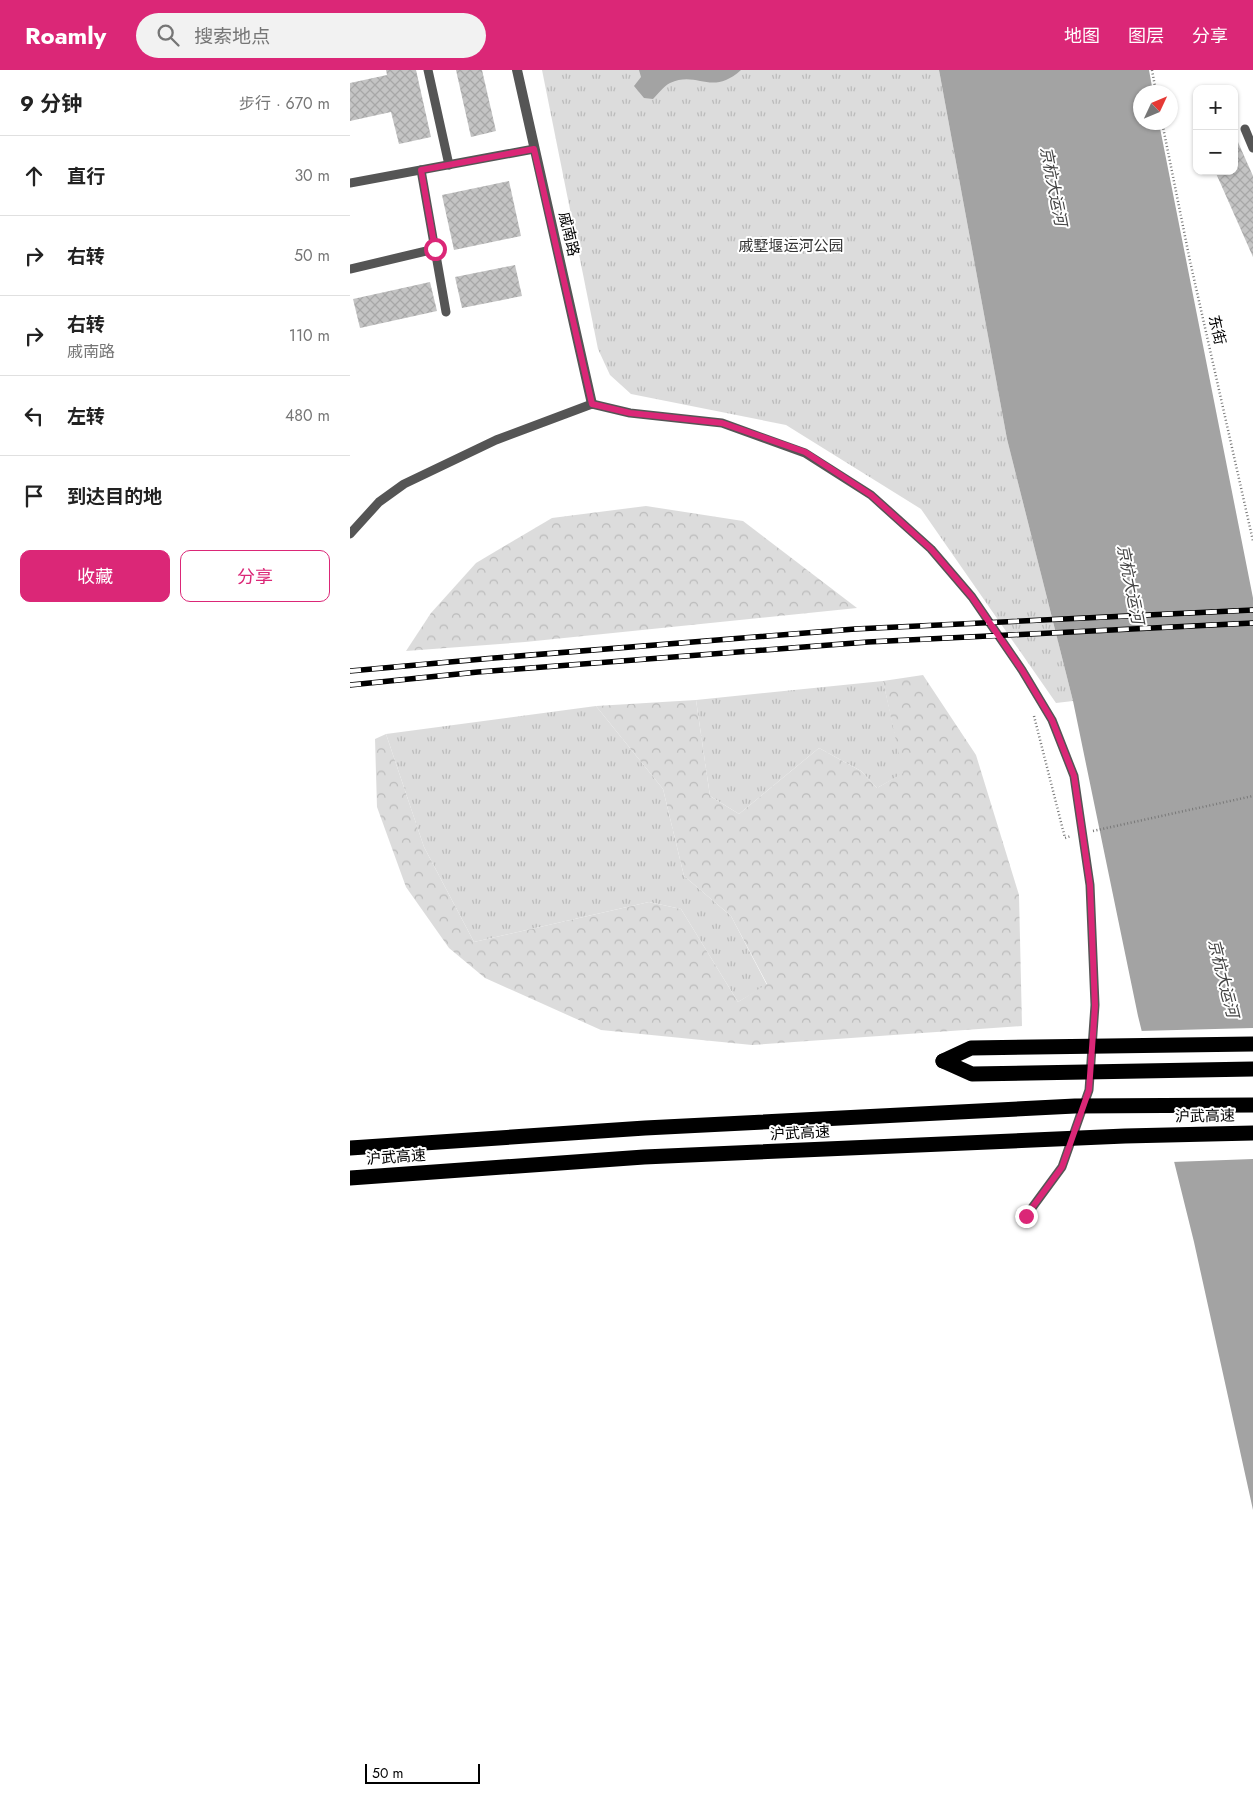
<!DOCTYPE html>
<html lang="zh">
<head>
<meta charset="utf-8">
<style>
	:root { --surface:#fff; --page:#f2f2f2; --text:#222; --muted:#767676; --line:#e0e0e0; --accent:#db2777 }
	body { margin:0; font-family:Jost,"Noto Sans SC",sans-serif; background:var(--page); color:var(--text) }
	.controls { position:absolute; right:15px; top:15px; display:grid; overflow:hidden; border-radius:10px; box-shadow:0 1px 4px #0004 }
	.controls button { width:45px; height:45px; display:grid; place-items:center; padding:0; border:0; border-bottom:1px solid var(--line); background:var(--surface); color:var(--text); font:25px sans-serif }
	.compass { position:absolute; left:783px; top:15px; width:45px; height:45px; border-radius:50%; background:var(--surface); box-shadow:0 1px 4px #0004; rotate:46deg }
	.scale { position:absolute; left:15px; bottom:12px; width:115px; box-sizing:border-box; padding-left:5px; border:2px solid #000; border-top:0; font-size:14px; line-height:18px; white-space:nowrap; color:#000; -webkit-text-stroke:4px #fff; paint-order:stroke }
	.stop { position:absolute; width:15px; height:15px; margin:-11px; border:4px solid #db2777; border-radius:50%; background:#fff }
	.stop.end { background:#db2777; border-color:#fff; box-shadow:0 1px 5px #0008 }
	.list { margin:0; padding:0; list-style:none }
	h2 { display:flex; justify-content:space-between; align-items:center; height:65px; margin:0; padding:0 20px; font-size:21px }
	h2 small { font-size:16px; font-weight:400; color:var(--muted) }
	.list li { display:grid; grid-template-columns:32px 1fr auto; gap:15px; align-items:center; box-sizing:border-box; height:80px; padding:0 20px; border-top:1px solid var(--line) }
	.list b { display:block; font-size:19px; white-space:nowrap }
	.list p { margin:0; font-size:16px; white-space:nowrap; color:var(--muted) }
	.list em { font-size:16px; font-style:normal; color:var(--muted) }
	.actions { display:flex; gap:10px; padding:15px 20px }
	.actions a { flex:1; padding:11px 0; border:1px solid var(--accent); border-radius:10px; text-align:center; font-size:18px; color:var(--accent) }
	.actions .main { background:var(--accent); color:#fff }
	.icon { flex:none; width:28px; height:28px; fill:none; stroke:currentColor; stroke-width:2; stroke-linecap:round; stroke-linejoin:round }
	.map { position:relative; flex:none; width:903px; height:1726px; overflow:hidden }
	header { display:flex; align-items:center; gap:30px; box-sizing:border-box; height:70px; padding:0 25px; background:var(--accent); color:#fff }
	header strong { font-size:24px }
	nav { display:flex; gap:28px; margin-inline-start:auto; font-size:18px }
	.search { width:350px; height:45px; background:var(--page); display:flex; align-items:center; gap:12px; box-sizing:border-box; padding:0 18px; border-radius:28px; color:var(--muted); font-size:19px }
	main { display:flex }
	aside { flex:1; background:var(--surface) }
	.map>svg:first-child { display:block }
</style>
</head>
<body>
<header>
<strong>Roamly</strong>
<div class="search"><svg class="icon" aria-label="search" viewBox="0 0 24 24"><circle cx="10" cy="10" r="6"/><path d="M15 15l6 6"/></svg>搜索地点</div>
<nav><a>地图</a><a>图层</a><a>分享</a></nav>
</header>
<main>
<aside>
<h2>9 分钟<small>步行 · 670 m</small></h2>
<ul class="list">
<li><svg class="icon" aria-label="ahead" viewBox="0 0 24 24"><path d="M12 20V5M6 11l6-6 6 6"/></svg><div><b>直行</b></div><em>30 m</em></li>
<li><svg class="icon" aria-label="right" viewBox="0 0 24 24"><path d="M7 20v-9h11M14 6l5 5-5 5"/></svg><div><b>右转</b></div><em>50 m</em></li>
<li><svg class="icon" aria-label="right" viewBox="0 0 24 24"><path d="M7 20v-9h11M14 6l5 5-5 5"/></svg><div><b>右转</b><p>戚南路</p></div><em>110 m</em></li>
<li><svg class="icon" aria-label="left" viewBox="0 0 24 24"><path d="M17 20v-9H6M10 6l-5 5 5 5"/></svg><div><b>左转</b></div><em>480 m</em></li>
<li><svg class="icon" aria-label="arrive" viewBox="0 0 24 24"><path d="M6 21V4h12l-3 4 3 4H6"/></svg><div><b>到达目的地</b></div></li>
</ul>
<div class="actions"><a class="main">收藏</a><a>分享</a></div>
</aside>
<div class="map">
<svg width="903" height="1726" viewBox="0 0 903 1726">
	<defs>
		<pattern id="grass-tufts" width="24" height="20" patternUnits="userSpaceOnUse" patternTransform="scale(1.25)"><rect width="24" height="20" fill="#dcdcdc"/><path d="M3 7l-1-3M5 7V3M7 7l1-3M15 17l-1-3M17 17v-4M19 17l1-3" fill="none" stroke="#bbb"/></pattern>
		<pattern id="forest-crowns" width="20" height="18" patternUnits="userSpaceOnUse" patternTransform="scale(1.25)"><rect width="20" height="18" fill="#dcdcdc"/><path d="M2 6a3 3 0 1 1 6 0M12 15a3 3 0 1 1 6 0" fill="none" stroke="#bbb"/></pattern>
		<pattern id="building-cross-hatch" width="8" height="8" patternUnits="userSpaceOnUse" patternTransform="scale(1.25)"><rect width="8" height="8" fill="#c4c4c4"/><path d="M0 0l8 8M0 8l8-8" fill="none" stroke="#a7a7a7"/></pattern>
	</defs>
	<rect width="100%" height="100%" fill="#fff"/>
	<g fill="url(#grass-tufts)">
		<polygon points="192,0 589,0 657,369 723,631 706,633 571,439 436,355 281,324 260,305 248,279"/>
		<polygon points="533,611 554,703 527,718 511,701 469,678 389,744 360,726 346,630"/>
		<polygon points="246,636 313,719 334,806 381,846 417,915 388,932 331,839 299,832 124,872 74,777 36,664"/>
	</g>
	<g fill="url(#forest-crowns)">
		<polygon points="296,436 393,451 507,538 175,572 56,581 81,543 126,493 202,448"/>
		<polygon points="573,605 626,685 669,825 672,956 402,975 251,960 135,908 99,878 56,817 27,737 25,669 36,664 74,777 124,872 299,832 331,839 388,932 417,914 381,846 334,806 313,719 246,636 346,630 360,726 389,744 469,678 511,701 527,718 553,703 533,611"/>
	</g>
	<g fill="#a3a3a3">
		<path d="M289 0H391C361 27 348 0 320 13 314 16 308 24 303 29L294 28 284 16 291 7Z"/>
		<polygon points="589,0 799,0 803,22 790,22 790,52 809,53 903,528 903,1440 844,1172 788,946 723,631 657,369"/>
	</g>
	<polygon fill="#fff" points="903,958 903,1089 822,1092 789,961"/>
	<g fill="url(#building-cross-hatch)">
		<polygon points="36,0 66,0 81,67 49,74 41,42 0,51 0,13 37,5"/>
		<polygon points="106,0 132,0 146,61 121,67"/>
		<polygon points="884,63 903,106 903,187 865,101 884,101"/>
		<polygon points="159,111 171,166 104,180 92,125"/>
		<polygon points="165,195 172,226 112,238 105,207"/>
		<polygon points="80,212 87,241 10,258 3,229"/>
	</g>
	<g fill="none" stroke-linecap="round" stroke-linejoin="round">
		<g stroke="#777" stroke-width="2.5" stroke-dasharray="1 2.5" stroke-linecap="butt">
			<polyline points="802,0 806,22"/>
			<polyline points="812,52 840,191 903,471"/>
			<polyline points="684,646 715,768 721,766"/>
			<polyline points="743,761 903,726"/>
		</g>
		<g stroke="#555" stroke-width="9">
			<polyline points="78,0 99,95"/>
			<polyline points="895,59 903,78"/>
			<polyline points="71,100 96,242"/>
			<polyline points="0,113 184,79"/>
			<polyline points="0,199 85,179"/>
			<polyline points="0,464 29,432 54,414 146,370 242,334 280,343 372,353 455,383 521,425 581,479 622,527 672,600 702,650 724,706 740,815 745,935 739,1020 712,1097 676,1146"/>
		</g>
		<polyline stroke="#555" stroke-width="10" points="167,0 242,334"/>
		<g stroke="#000" stroke-width="15">
			<polyline points="593,991 622,1004 903,999"/>
			<polyline points="593,991 621,978 903,974"/>
			<polyline points="0,1078 295,1058 725,1036 903,1035"/>
			<polyline points="0,1108 294,1087 775,1066 903,1063"/>
		</g>
		<defs>
			<g id="rail">
				<polyline points="0,601 144,588 505,559 903,540"/>
				<polyline points="0,615 128,602 518,572 903,553"/>
			</g>
		</defs>
		<use href="#rail" stroke="#000" stroke-width="5.5"/>
		<use href="#rail" stroke="#fff" stroke-width="4" stroke-dasharray="11" stroke-linecap="butt"/>
	</g>
	<g fill="none" stroke-linecap="round" stroke-linejoin="round">
		<polyline stroke="#db2777" stroke-width="6" points="85,179 71,100 184,79 242,334 280,343 372,353 455,382 521,425 581,479 622,527 672,600 702,650 724,706 740,815 745,936 739,1020 712,1097 676,1146"/>
	</g>
	<g text-anchor="middle" stroke-width="4" stroke-linejoin="round" paint-order="stroke">
		<g font-size="15" fill="#000" stroke="#fff">
			<text transform="translate(219 164) rotate(77)" y="5">戚南路</text>
			<text transform="translate(867 260) rotate(77)" y="5">东街</text>
			<text transform="translate(855 1046) rotate(-1)" y="5">沪武高速</text>
			<text transform="translate(450 1063) rotate(-3)" y="5">沪武高速</text>
			<text transform="translate(46 1087) rotate(-4)" y="5">沪武高速</text>
		</g>
		<g font-size="15" fill="#333" stroke="#fff">
			<text x="441" y="181">戚墅堰运河公园</text>
		</g>
		<g font-size="16" font-style="italic" fill="#444" stroke="#fff">
			<text transform="translate(704 116) rotate(79)" y="6">京杭大运河</text>
			<text transform="translate(781 514) rotate(79)" y="6">京杭大运河</text>
			<text transform="translate(874 908) rotate(76)" y="6">京杭大运河</text>
		</g>
	</g>
</svg>
<div class="controls">
<button>+</button>
<button>−</button>
</div>
<svg class="compass" viewBox="-18 -18 36 36"><path d="M0-13l5 13h-10z" fill="#e53935"/><path d="M0 13l5-13h-10z" fill="#767676"/></svg>
<div class="scale">50 m</div>
<div class="stop" style="left:85px;top:179px"></div>
<div class="stop end" style="left:676px;top:1146px"></div>
</div>
</main>
</body>
</html>
